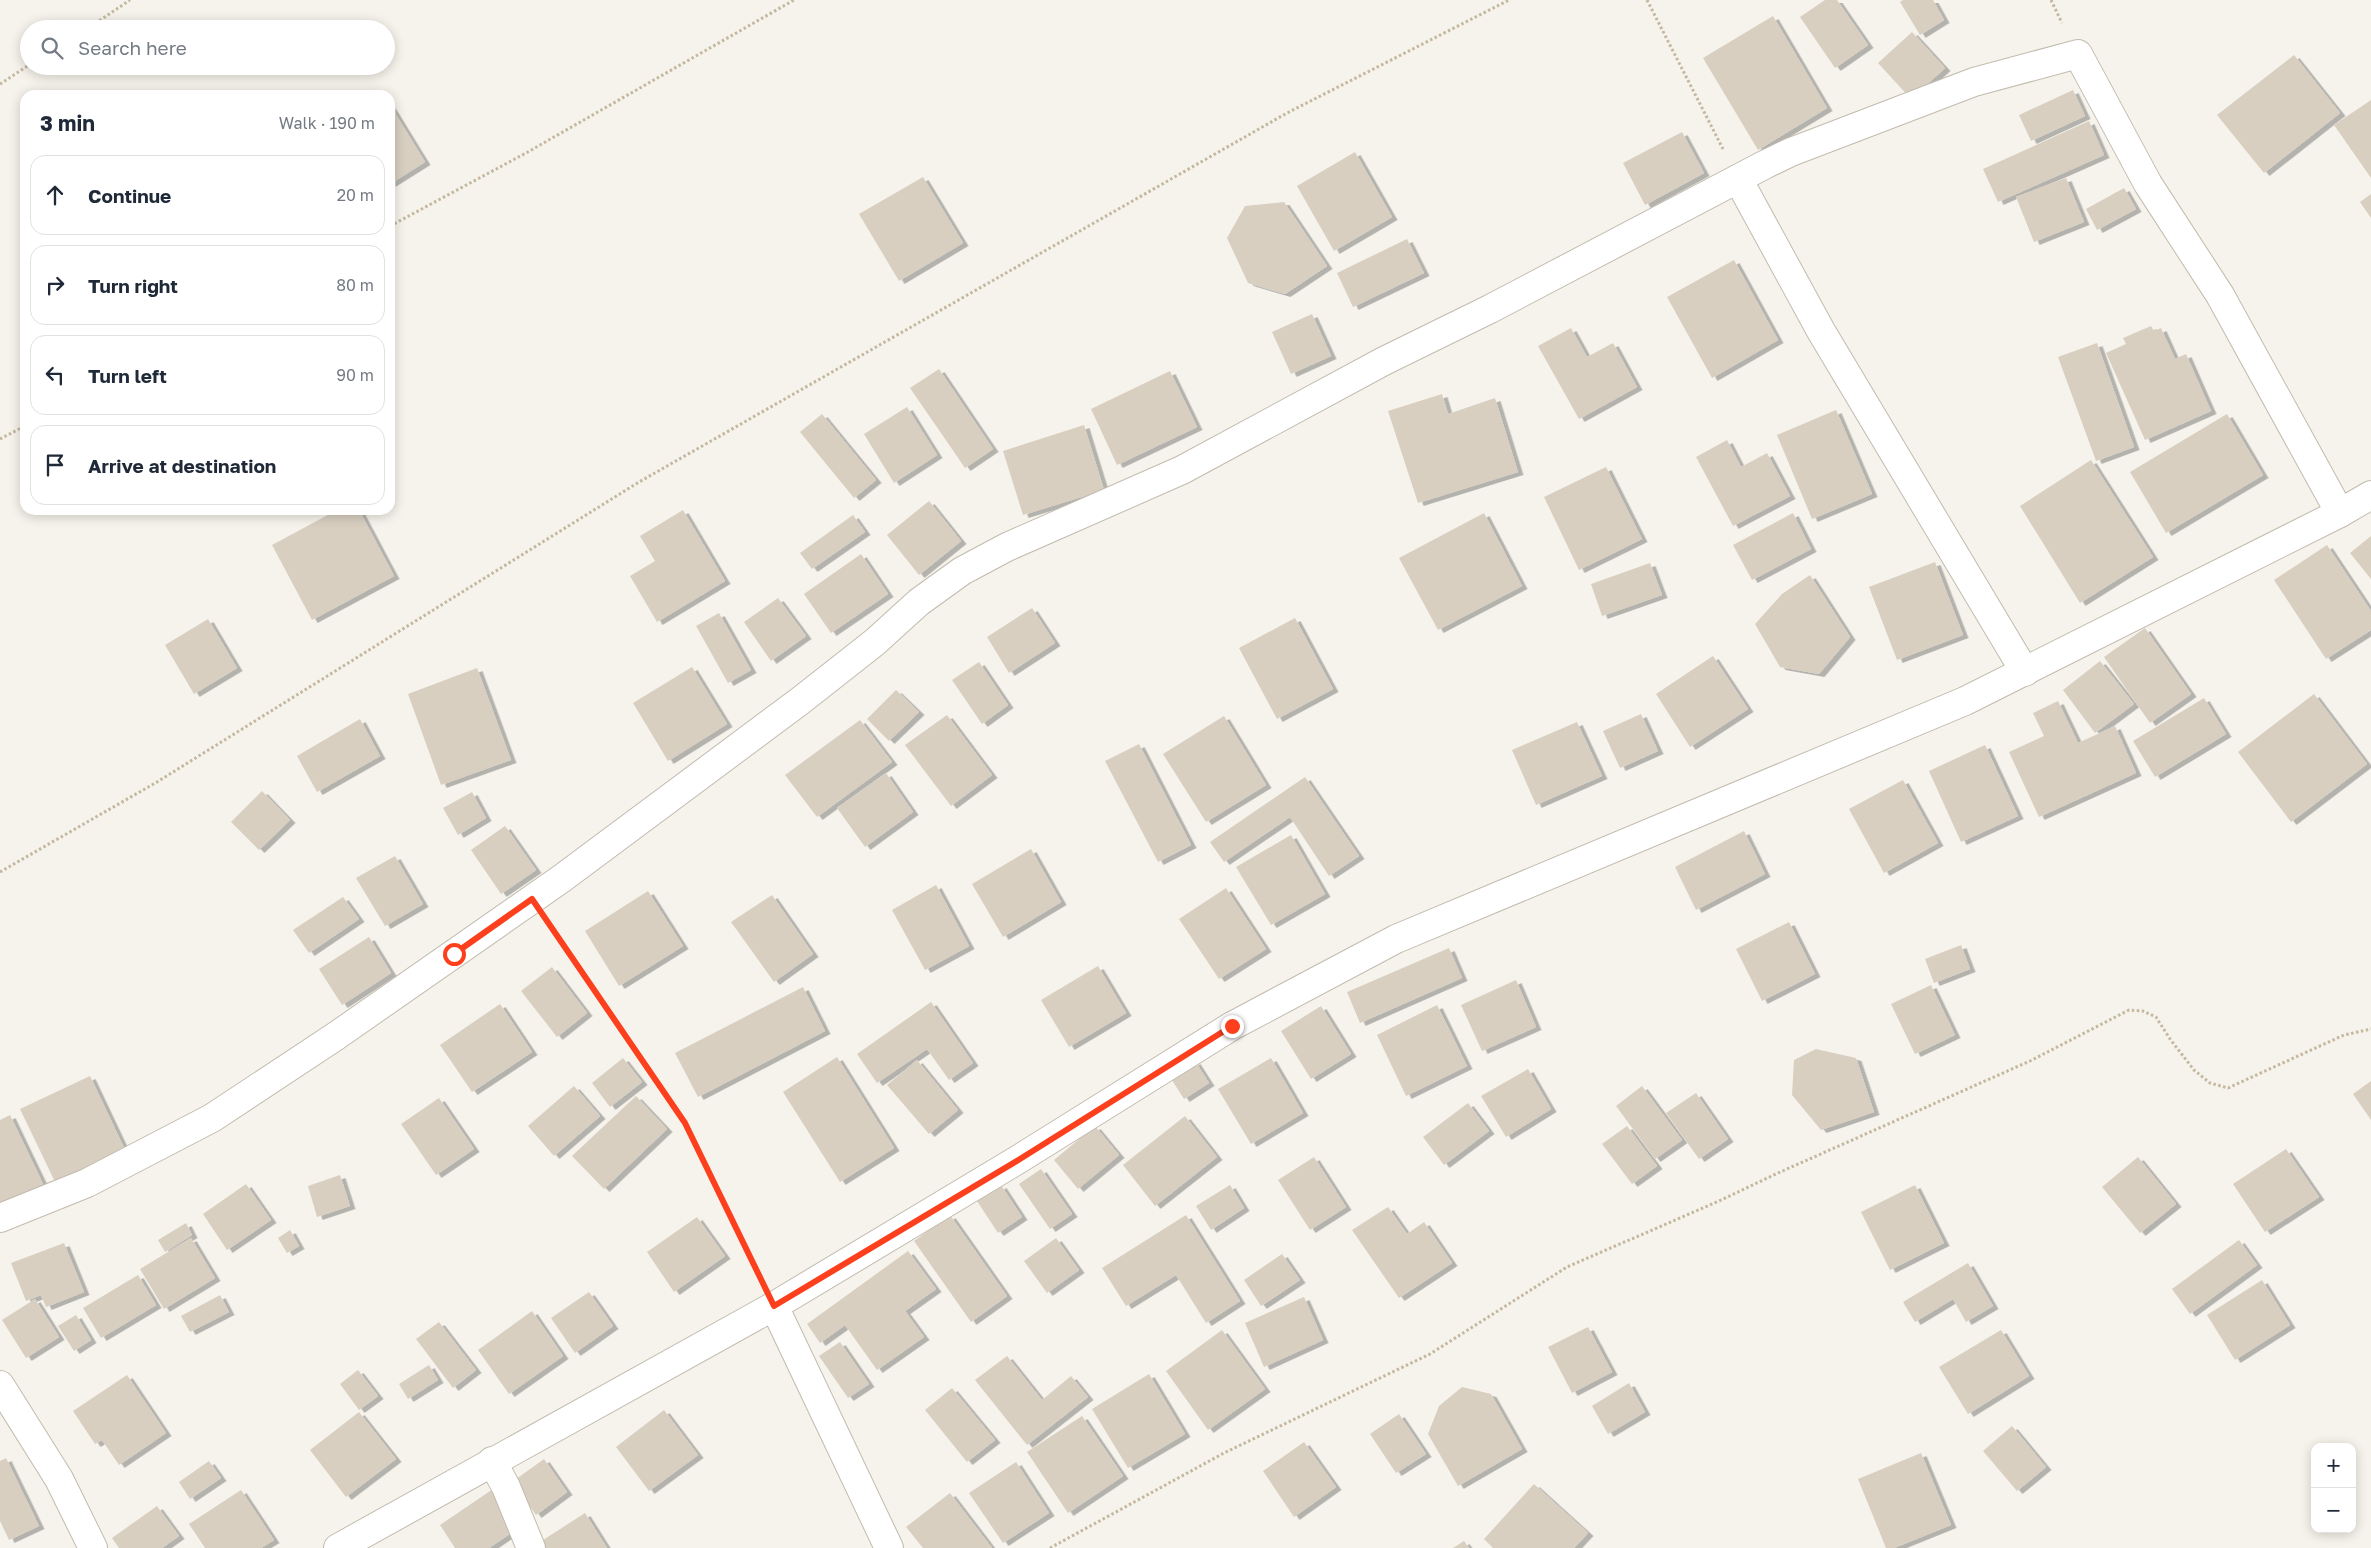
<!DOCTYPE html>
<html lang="en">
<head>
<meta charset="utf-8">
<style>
	:root { --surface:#fff; --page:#f6f6f7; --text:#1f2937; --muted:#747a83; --line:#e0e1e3 }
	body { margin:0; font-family:"Golos Text",sans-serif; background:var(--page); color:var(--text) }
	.controls { position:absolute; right:15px; bottom:15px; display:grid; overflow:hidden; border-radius:10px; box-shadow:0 2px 12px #0003 }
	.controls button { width:45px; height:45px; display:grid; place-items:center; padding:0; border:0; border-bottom:1px solid var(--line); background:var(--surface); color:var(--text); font:25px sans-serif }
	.stop { position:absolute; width:15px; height:15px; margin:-11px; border:4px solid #fc3f1d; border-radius:50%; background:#fff }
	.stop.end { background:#fc3f1d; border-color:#fff; box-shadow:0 1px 5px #0008 }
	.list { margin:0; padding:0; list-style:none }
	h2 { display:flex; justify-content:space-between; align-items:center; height:65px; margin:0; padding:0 20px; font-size:21px }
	h2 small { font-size:16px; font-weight:400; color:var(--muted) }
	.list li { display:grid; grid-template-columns:32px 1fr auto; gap:15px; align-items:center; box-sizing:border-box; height:80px; margin:0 10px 10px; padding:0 10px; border:1px solid var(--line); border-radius:15px }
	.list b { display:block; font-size:19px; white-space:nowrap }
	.list em { font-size:16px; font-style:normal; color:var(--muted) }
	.icon { flex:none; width:28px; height:28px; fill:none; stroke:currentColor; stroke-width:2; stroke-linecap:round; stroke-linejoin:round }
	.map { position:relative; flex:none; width:2371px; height:1548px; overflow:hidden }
	.search { position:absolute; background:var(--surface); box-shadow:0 2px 12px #0003; left:20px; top:20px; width:375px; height:55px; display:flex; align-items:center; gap:12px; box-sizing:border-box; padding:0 18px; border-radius:28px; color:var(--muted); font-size:19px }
	.panel { position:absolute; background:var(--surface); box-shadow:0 2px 12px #0003; left:20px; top:90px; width:375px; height:425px; border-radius:15px }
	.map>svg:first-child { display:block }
</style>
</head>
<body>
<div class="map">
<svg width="2371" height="1548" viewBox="0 0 2371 1548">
	<defs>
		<filter id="shadow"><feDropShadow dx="5.5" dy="3" stdDeviation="0" flood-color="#0004"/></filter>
	</defs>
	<rect width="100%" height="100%" fill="#f6f3ec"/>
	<g fill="#d8cfc1" filter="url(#shadow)">
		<polygon points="1825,0 1837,0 1868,45 1835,68 1800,17"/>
		<polygon points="1903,0 1933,0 1944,20 1920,35 1900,2"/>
		<polygon points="1773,16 1827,108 1758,150 1703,58"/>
		<polygon points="1912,32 1945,68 1911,99 1878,63"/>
		<polygon points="2294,55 2340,113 2264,173 2217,115"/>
		<polygon points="2073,90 2085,116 2031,141 2019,115"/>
		<polygon points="2371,100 2371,178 2334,125"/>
		<polygon points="390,105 425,162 390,184"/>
		<polygon points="2089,121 2104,155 1998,202 1983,169"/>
		<polygon points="1682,132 1704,173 1645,205 1623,163"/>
		<polygon points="1355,152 1392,217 1334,251 1297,186"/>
		<polygon points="923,177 963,243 899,281 859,214"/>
		<polygon points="2066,178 2084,222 2034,242 2016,197"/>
		<polygon points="2124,188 2136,209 2097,230 2086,209"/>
		<polygon points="2371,194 2371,218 2360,202"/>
		<polygon points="1284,202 1327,266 1285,294 1248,283 1227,238 1245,206"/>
		<polygon points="1407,239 1424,273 1353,307 1337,273"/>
		<polygon points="1734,260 1778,340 1712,378 1667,297"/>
		<polygon points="1312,314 1331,356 1291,374 1272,332"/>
		<polygon points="2151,326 2154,331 2161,328 2175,359 2186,354 2211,411 2145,440 2106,353 2126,344 2123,338"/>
		<polygon points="1571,328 1587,357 1613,343 1637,387 1579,419 1538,346"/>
		<polygon points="2097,343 2134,447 2096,461 2058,357"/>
		<polygon points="939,369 993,449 965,468 910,388"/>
		<polygon points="1170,371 1197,427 1117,465 1091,409"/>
		<polygon points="1442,394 1448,414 1495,398 1518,472 1418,503 1388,411"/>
		<polygon points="907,407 937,455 894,483 864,434"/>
		<polygon points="1836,410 1872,494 1812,519 1777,435"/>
		<polygon points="822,414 876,480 854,498 800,432"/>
		<polygon points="2227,414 2263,475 2166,533 2130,472"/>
		<polygon points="1084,425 1104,490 1023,515 1003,451"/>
		<polygon points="1727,440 1741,467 1767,453 1790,496 1733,526 1696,457"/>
		<polygon points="2091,460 2153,557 2080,603 2020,506"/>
		<polygon points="1606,467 1642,539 1579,570 1544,497"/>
		<polygon points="929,501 961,541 919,575 887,535"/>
		<polygon points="337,510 359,510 394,576 312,620 272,545"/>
		<polygon points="683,510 725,581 657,622 630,576 655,561 640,536"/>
		<polygon points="1484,513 1522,586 1438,630 1399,558"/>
		<polygon points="1793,513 1811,549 1752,580 1733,545"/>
		<polygon points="853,515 865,532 812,569 800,553"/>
		<polygon points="2371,536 2371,579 2350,553"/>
		<polygon points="2327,545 2371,611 2371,630 2326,659 2274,580"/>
		<polygon points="861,554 888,594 831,633 804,594"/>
		<polygon points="1935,562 1963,635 1897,660 1869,587"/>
		<polygon points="1650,563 1662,595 1602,616 1591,584"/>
		<polygon points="1810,575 1850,637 1819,674 1780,667 1755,624 1782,594"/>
		<polygon points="778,598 806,636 771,661 744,622"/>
		<polygon points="1032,608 1055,643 1009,673 987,637"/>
		<polygon points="719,613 751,670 728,683 696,626"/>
		<polygon points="1295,618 1333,689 1277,719 1239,648"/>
		<polygon points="208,619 237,668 194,694 165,645"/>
		<polygon points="2145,628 2191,694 2150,723 2104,657"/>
		<polygon points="1713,656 1748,709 1690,747 1656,694"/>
		<polygon points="2100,661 2134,704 2095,733 2063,690"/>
		<polygon points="979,662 1008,705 982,724 952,680"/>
		<polygon points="692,667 727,724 668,761 633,703"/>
		<polygon points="477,668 511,760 441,785 408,694"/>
		<polygon points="896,690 919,712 889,741 867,719"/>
		<polygon points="2314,694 2367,764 2291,822 2238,752"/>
		<polygon points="2204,698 2226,734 2155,777 2133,741"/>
		<polygon points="2058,701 2078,743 2115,726 2136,773 2039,817 2009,752 2044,736 2033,713"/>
		<polygon points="1641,714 1658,751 1620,768 1603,731"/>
		<polygon points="947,715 992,775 951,806 905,745"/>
		<polygon points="1224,716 1266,785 1206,822 1163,754"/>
		<polygon points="360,719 380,756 317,792 297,756"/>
		<polygon points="860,720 892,762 817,817 785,775"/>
		<polygon points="1577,722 1602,776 1536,805 1512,750"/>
		<polygon points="1139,744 1191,845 1158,862 1105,761"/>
		<polygon points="1985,745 2018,816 1961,842 1929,771"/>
		<polygon points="886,773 913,812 865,847 837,808"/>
		<polygon points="1305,777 1359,856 1329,876 1290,817 1224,862 1210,842"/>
		<polygon points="1903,780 1938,843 1884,873 1849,809"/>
		<polygon points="262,791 290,820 259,850 231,822"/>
		<polygon points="472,792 486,818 458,835 443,808"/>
		<polygon points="505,826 536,870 501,894 471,850"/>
		<polygon points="1744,831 1765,874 1696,910 1675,867"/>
		<polygon points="1291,835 1325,894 1271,925 1236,867"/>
		<polygon points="1031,849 1061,902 1003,937 972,884"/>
		<polygon points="395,856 423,904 385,926 356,878"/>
		<polygon points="936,885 969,946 925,970 892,910"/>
		<polygon points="1226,888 1266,949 1219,979 1179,919"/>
		<polygon points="648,891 683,946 619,986 585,931"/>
		<polygon points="772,895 813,954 774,982 731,922"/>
		<polygon points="343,897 359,919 309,953 293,930"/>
		<polygon points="1789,922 1815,974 1762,1001 1736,949"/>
		<polygon points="369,937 391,973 342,1005 319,969"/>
		<polygon points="1961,945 1970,969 1934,983 1925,959"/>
		<polygon points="1449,948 1462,978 1360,1023 1347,992"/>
		<polygon points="1098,966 1126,1013 1069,1047 1041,1000"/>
		<polygon points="552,967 587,1013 557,1037 521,991"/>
		<polygon points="1516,980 1536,1027 1482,1051 1461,1005"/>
		<polygon points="1931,985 1955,1035 1915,1054 1891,1004"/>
		<polygon points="803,987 825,1031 698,1097 675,1053"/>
		<polygon points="931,1002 973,1063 949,1080 927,1049 877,1083 857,1054"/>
		<polygon points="500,1004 532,1052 472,1092 440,1045"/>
		<polygon points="1437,1005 1467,1066 1406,1096 1377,1035"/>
		<polygon points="1321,1006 1351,1054 1311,1079 1281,1031"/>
		<polygon points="1816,1049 1856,1058 1874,1112 1821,1130 1792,1095 1794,1060"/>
		<polygon points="837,1057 894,1148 840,1182 783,1092"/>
		<polygon points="623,1058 642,1082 610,1107 592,1083"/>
		<polygon points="1271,1058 1303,1113 1251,1144 1218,1089"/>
		<polygon points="917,1060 958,1110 929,1134 887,1085"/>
		<polygon points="1195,1061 1209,1083 1184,1099 1170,1077"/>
		<polygon points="1528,1069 1551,1109 1506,1137 1481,1096"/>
		<polygon points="90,1076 125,1150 56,1184 20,1109"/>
		<polygon points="2371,1081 2371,1120 2353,1094"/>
		<polygon points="574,1086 600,1116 554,1156 528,1126"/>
		<polygon points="1642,1086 1682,1140 1655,1159 1616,1106"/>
		<polygon points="1696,1093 1728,1139 1699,1159 1666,1113"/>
		<polygon points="636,1096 667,1129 604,1189 572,1156"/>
		<polygon points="439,1098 474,1149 436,1175 401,1124"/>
		<polygon points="1468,1103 1489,1131 1444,1165 1423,1137"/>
		<polygon points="10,1115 43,1184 0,1205 0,1120"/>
		<polygon points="1185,1116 1217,1157 1155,1206 1123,1165"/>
		<polygon points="1095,1126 1119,1155 1078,1189 1054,1160"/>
		<polygon points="1627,1126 1657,1166 1632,1184 1602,1144"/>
		<polygon points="2286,1149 2319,1197 2265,1232 2233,1184"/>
		<polygon points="1314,1157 1346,1207 1310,1230 1278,1180"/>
		<polygon points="2138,1157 2176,1204 2140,1233 2102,1187"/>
		<polygon points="1041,1169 1072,1214 1050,1229 1019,1184"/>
		<polygon points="340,1175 350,1206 317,1217 308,1186"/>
		<polygon points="246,1184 271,1220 227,1250 203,1214"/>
		<polygon points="1001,1185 1022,1217 998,1233 977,1201"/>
		<polygon points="1230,1185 1244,1208 1211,1230 1196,1206"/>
		<polygon points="1915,1185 1944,1243 1890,1270 1861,1212"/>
		<polygon points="1388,1207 1407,1234 1424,1222 1452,1263 1399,1298 1352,1230"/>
		<polygon points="950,1215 1007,1296 971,1322 914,1241"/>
		<polygon points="1186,1215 1240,1301 1206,1323 1176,1275 1126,1306 1102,1268"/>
		<polygon points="697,1217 725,1256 674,1292 647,1252"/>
		<polygon points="186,1223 192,1235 165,1252 158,1240"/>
		<polygon points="290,1230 299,1246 287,1253 278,1238"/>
		<polygon points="191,1238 215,1278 164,1309 140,1269"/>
		<polygon points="1056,1238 1079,1270 1047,1293 1024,1261"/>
		<polygon points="2239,1240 2257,1265 2190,1314 2172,1289"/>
		<polygon points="64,1243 84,1292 46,1307 41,1295 26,1301 11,1263"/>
		<polygon points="908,1251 936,1289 905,1311 924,1337 877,1370 845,1325 820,1343 807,1324"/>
		<polygon points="1282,1254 1300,1280 1261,1306 1244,1280"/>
		<polygon points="1968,1263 1993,1306 1966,1322 1953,1299 1915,1322 1903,1302"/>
		<polygon points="138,1275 156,1305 101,1338 83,1308"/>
		<polygon points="2262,1280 2290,1325 2235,1360 2207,1315"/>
		<polygon points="589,1292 613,1326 575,1353 551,1318"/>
		<polygon points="220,1295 229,1312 190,1332 181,1316"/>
		<polygon points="1304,1297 1323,1340 1264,1367 1245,1323"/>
		<polygon points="35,1299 59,1337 26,1358 2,1320"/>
		<polygon points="532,1311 563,1356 509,1394 478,1350"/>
		<polygon points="76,1315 91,1340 74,1351 58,1326"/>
		<polygon points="439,1322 476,1370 453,1388 416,1339"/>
		<polygon points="1588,1327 1612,1372 1572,1393 1548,1347"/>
		<polygon points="1222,1330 1265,1389 1208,1430 1166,1371"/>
		<polygon points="2001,1330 2029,1376 1968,1414 1939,1367"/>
		<polygon points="840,1342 869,1384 848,1398 819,1356"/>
		<polygon points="1007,1356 1042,1400 1071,1376 1088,1397 1027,1445 975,1380"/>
		<polygon points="429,1365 438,1380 408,1399 399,1384"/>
		<polygon points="358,1370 378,1396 359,1410 340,1384"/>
		<polygon points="1149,1374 1185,1434 1128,1468 1092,1409"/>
		<polygon points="127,1375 166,1433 119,1465 102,1440 95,1444 73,1411"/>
		<polygon points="1629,1383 1645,1412 1608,1434 1592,1406"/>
		<polygon points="1462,1387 1491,1394 1522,1449 1458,1486 1428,1434 1439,1406"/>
		<polygon points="952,1388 995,1440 967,1462 925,1410"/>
		<polygon points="664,1410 698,1455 649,1491 616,1447"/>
		<polygon points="359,1412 396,1459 346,1497 310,1450"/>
		<polygon points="1399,1414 1426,1454 1396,1473 1370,1434"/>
		<polygon points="1082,1416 1123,1476 1068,1513 1027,1452"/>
		<polygon points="2012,1426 2046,1467 2017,1491 1983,1451"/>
		<polygon points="1304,1442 1336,1487 1294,1517 1263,1471"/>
		<polygon points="1921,1453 1951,1525 1894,1548 1886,1548 1858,1479"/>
		<polygon points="6,1458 39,1526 9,1540 0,1521 0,1461"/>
		<polygon points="544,1459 567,1492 536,1515 512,1482"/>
		<polygon points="209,1461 221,1478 190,1499 179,1482"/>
		<polygon points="1016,1462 1049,1513 1003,1543 969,1493"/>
		<polygon points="1534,1484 1588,1533 1574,1548 1493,1548 1484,1539"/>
		<polygon points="493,1489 520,1527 489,1548 455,1548 440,1525"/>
		<polygon points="241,1490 274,1540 261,1548 205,1548 189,1524"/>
		<polygon points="950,1493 992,1548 923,1548 906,1527"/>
		<polygon points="157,1506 179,1536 162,1548 119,1548 112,1538"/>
		<polygon points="585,1513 607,1548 544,1548 540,1542"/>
		<polygon points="1464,1541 1469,1548 1453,1548"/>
	</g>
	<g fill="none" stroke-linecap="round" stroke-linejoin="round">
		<defs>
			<g id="street">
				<polyline points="1738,179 1821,331 2025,672"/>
				<polyline points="0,1218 87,1183 212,1118 336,1036 561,879 800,701 875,642 919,602 962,571 1007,547 1182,470 1384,361 1490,309 1766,164 1791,152 1974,82 2078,54 2148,184 2220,295 2340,513"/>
				<polyline points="774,1306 889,1548"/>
				<polyline points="0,1385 59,1479 93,1548"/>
				<polyline points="492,1461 506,1487 531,1548"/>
				<polyline points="338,1548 774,1306 1019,1159 1232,1026 1396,939 1965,701 2340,513 2371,495"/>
			</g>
		</defs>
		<use href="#street" stroke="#c2bbae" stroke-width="30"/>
		<g stroke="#c4b79f" stroke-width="3" stroke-dasharray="2.5 2.5" stroke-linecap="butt">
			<polyline points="1647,0 1723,149"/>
			<polyline points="2051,0 2062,23"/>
			<polyline points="87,29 130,0"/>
			<polyline points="0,84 29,65"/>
			<polyline points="390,226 526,153 794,0"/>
			<polyline points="0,439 25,426"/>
			<polyline points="0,872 157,782 639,482 1287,113 1509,0"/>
			<polyline points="552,928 685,1123 759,1276"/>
			<polyline points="1050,1548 1224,1453 1430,1354 1567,1267 1719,1201 1778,1173 2030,1061 2129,1010 2143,1011 2156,1017 2170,1039 2194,1070 2210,1083 2228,1088 2344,1035 2371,1029"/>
		</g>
		<use href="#street" stroke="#fff" stroke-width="28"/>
	</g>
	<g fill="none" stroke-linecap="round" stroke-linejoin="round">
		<polyline stroke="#fc3f1d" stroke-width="6" points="454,954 532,899 685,1123 774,1306 1020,1159 1232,1026"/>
	</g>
</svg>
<div class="controls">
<button>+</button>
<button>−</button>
</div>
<div class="stop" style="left:454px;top:954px"></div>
<div class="stop end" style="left:1232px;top:1026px"></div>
<div class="search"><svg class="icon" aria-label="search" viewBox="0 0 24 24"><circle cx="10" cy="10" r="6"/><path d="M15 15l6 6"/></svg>Search here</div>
<section class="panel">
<h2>3 min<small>Walk · 190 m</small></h2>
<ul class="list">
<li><svg class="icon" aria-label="ahead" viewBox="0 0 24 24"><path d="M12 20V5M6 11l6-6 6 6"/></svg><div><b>Continue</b></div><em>20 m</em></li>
<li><svg class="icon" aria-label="right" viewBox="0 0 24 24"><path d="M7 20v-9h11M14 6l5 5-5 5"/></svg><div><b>Turn right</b></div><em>80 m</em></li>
<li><svg class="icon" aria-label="left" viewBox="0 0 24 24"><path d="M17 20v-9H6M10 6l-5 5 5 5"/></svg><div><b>Turn left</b></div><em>90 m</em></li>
<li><svg class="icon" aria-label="arrive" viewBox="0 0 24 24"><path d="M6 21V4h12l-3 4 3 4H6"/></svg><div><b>Arrive at destination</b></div></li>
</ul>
</section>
</div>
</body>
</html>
